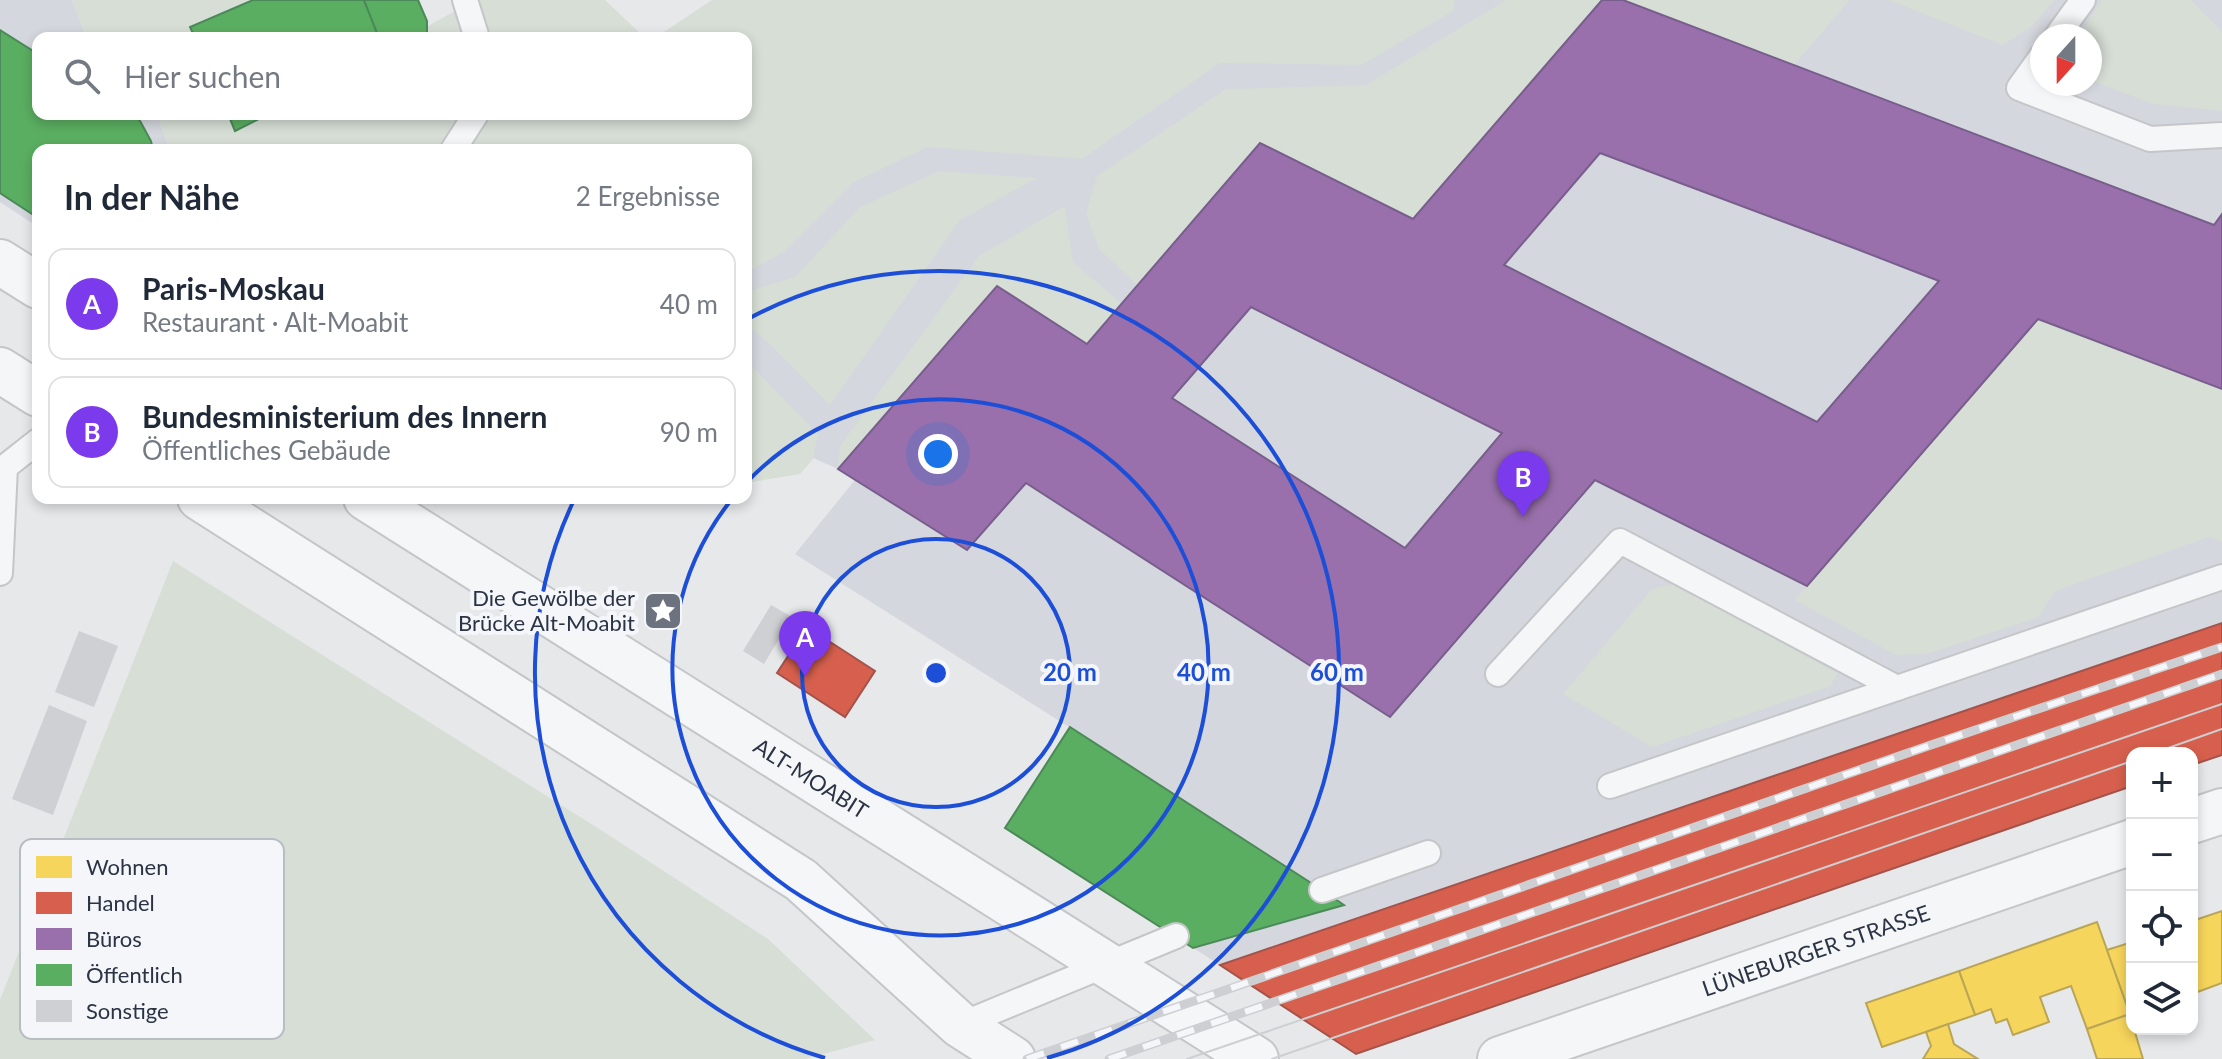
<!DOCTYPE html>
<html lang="de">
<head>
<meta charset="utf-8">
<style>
	:root { --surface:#fff; --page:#f6f6f7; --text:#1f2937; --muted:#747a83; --line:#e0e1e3; --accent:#7c3aed }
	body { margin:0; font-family:Lato,sans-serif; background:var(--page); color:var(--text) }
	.controls { position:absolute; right:24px; bottom:24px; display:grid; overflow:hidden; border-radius:16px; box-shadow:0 4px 12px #0003 }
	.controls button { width:72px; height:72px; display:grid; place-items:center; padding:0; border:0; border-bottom:2px solid var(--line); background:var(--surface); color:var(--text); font:40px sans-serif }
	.compass { position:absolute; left:2030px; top:24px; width:72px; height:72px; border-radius:50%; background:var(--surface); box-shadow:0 4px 12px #0003; rotate:201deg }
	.you { position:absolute; left:938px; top:454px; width:28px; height:28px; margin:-20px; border:6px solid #fff; border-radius:50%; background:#1a73e8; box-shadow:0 0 0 12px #1a73e833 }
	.badge { display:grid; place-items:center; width:52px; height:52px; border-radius:50%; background:var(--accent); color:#fff; font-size:26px; font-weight:700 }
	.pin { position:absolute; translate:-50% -66px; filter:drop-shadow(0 2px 4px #0008) }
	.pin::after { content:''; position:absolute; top:42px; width:28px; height:24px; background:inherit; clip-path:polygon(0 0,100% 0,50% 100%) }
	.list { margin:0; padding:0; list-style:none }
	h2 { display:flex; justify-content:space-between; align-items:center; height:104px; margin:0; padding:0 32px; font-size:34px }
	h2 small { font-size:26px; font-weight:400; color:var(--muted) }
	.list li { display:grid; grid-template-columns:52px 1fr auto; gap:24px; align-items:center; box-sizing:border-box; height:112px; margin:0 16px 16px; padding:0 16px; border:2px solid var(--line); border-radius:16px }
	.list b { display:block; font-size:30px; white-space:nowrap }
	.list p { margin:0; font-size:26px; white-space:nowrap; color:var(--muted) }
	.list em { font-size:26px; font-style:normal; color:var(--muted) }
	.icon { flex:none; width:44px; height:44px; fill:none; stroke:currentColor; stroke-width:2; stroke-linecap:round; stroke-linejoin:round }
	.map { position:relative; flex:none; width:2222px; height:1059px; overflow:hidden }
	.search { position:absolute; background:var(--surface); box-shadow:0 4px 12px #0003; left:32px; top:32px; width:720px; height:88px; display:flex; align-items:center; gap:20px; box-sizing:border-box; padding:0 28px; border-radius:16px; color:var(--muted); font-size:30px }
	.panel { position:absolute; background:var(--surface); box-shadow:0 4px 12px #0003; left:32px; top:144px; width:720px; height:360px; border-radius:16px }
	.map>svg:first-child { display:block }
</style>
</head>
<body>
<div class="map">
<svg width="2222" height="1059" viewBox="0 0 2222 1059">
	<rect width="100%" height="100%" fill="#e6e8ea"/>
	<g fill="#d4d7dd" fill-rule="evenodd">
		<polygon points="0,0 72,0 87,38 38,38 38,114 157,114 170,150 38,150 38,227 0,202"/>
		<path d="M1180 0H2222V623L1220 965 1005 828 1069 727 795 554 855 480 838 469 746 428V217ZM2042 36H2090V84H2042Z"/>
	</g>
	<g fill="#d6ded6">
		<polygon points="72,0 253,0 191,27 195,38 87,38"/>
		<polygon points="475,0 605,0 645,38 427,38 428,26"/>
		<polygon points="712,0 1455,0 1453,11 1362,65 1220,63 1082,159 928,147 854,182 785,251 746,273 746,150 170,150 157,114 228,114 235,131 269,114 746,114 746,38 655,38"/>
		<polygon points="1506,0 1602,0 1413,219 1260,143 1137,285 1099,249 1086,214 1097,176 1226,89 1366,85"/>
		<polygon points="1623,0 1850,0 1794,65"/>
		<polygon points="1888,0 2055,0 2032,26 2003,45"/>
		<polygon points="2102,0 2191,0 2222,32 2222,111 2153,104 2090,80 2090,36 2079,36"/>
		<polygon points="939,171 1037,178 960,220 830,405 767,341 746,326 746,292 795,277 860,207"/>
		<polygon points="1065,206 1073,262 1121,303 1087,344 838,469 840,446 979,256"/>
		<polygon points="2038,319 2222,389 2222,542 2209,537 2055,591 2039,617 1927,654 1896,655 1795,600"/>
		<polygon points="746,360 818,434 813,459 800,474 746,483"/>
		<polygon points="173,561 604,832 768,939 875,1040 805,1059 0,1059 0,1000"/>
		<polygon points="1673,584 1837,673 1831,686 1652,747 1563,694 1652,589"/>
	</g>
	<g fill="#f6d55c" stroke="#b9a555" stroke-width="2">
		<polygon points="2222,911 2222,983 2192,994 2192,921"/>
		<polygon points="2097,922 2130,1014 2087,1029 2071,986 2040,997 2049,1022 2013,1035 2007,1019 1996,1023 1991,1009 1975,1015 1959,971"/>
		<polygon points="2132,942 2132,1014 2130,1014 2107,950"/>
		<polygon points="1959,971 1975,1015 1882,1047 1866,1003"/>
		<polygon points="2130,1014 2132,1029 2134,1029 2143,1059 2097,1059 2087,1029"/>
		<polygon points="1948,1024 1954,1044 1978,1059 1923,1059 1931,1046 1926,1032"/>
	</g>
	<g fill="#d6604d" stroke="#a3534b" stroke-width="2">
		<polygon points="2222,623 2222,755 2192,765 2192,753 2132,753 2132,786 1356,1054 1220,965"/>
		<polygon points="807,627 875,671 845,717 777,673"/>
	</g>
	<path fill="#9970ab" stroke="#785e8c" stroke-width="2" fill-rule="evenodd" d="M1602 0H1623L2214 225 2222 214V389L2038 319 1807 586 1595 480 1390 717 1026 483 967 550 838 469 997 286 1087 344 1260 143 1413 219ZM1600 153 1854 248 1939 281 1817 422 1504 265ZM1251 307 1502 433 1405 548 1172 398Z"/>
	<g fill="#5aae61" stroke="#4c8959" stroke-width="2">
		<polygon points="253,0 364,0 379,38 195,38 190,27"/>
		<polygon points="364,0 418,0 427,21 427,38 379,38"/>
		<polygon points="0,30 38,54 38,114 132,114 140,121 151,141 153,150 38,150 38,218 0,193"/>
		<polygon points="228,114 269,114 235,131"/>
		<polygon points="1070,727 1322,890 1344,905 1193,948 1005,828"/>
	</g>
	<g fill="#ced0d3">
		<polygon points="771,605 792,617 764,664 743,651"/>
		<polygon points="79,631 118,646 94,707 55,692"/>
		<polygon points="49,705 87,721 53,815 12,799"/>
	</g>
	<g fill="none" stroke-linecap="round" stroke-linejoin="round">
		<defs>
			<g id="service">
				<polyline points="465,0 477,38"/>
				<polyline points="2057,36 2083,0"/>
				<polyline points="2042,56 2019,88 2150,139 2222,135"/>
				<polyline points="453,150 476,114"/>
				<polyline points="0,573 5,467 38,441"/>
				<polyline points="1498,674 1620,541 1897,688"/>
				<polyline points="1610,786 2222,577"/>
				<polyline points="1322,890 1428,853"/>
				<polyline points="960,1025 1176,936"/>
			</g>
			<g id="minor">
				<polyline points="2192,821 2222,811"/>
				<path id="s1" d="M1500 1059 2132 842"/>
			</g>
			<g id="tertiary">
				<polyline points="0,262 38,286"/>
				<polyline points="0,370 38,394"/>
				<polyline points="200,498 801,880 960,1025 1013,1059"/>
				<path id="s2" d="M366 498 1256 1059"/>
			</g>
		</defs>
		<use href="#service" stroke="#c4c6c8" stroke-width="28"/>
		<use href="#minor" stroke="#c4c6c8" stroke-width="48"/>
		<use href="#tertiary" stroke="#c4c6c8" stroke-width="48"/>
		<use href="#service" stroke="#f5f6f7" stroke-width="24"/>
		<use href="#minor" stroke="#f5f6f7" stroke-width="44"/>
		<use href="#tertiary" stroke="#f5f6f7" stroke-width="44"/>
		<g stroke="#cecfd2" stroke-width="2">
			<polyline points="2154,753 2222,729"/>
			<polyline points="1187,1059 2222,704"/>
			<polyline points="1272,1059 2132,761"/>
		</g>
		<defs>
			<g id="rail">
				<polyline points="1027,1059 1928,746 2222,647"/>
				<polyline points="1109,1059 2222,674"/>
			</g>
		</defs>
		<use href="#rail" stroke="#cecfd2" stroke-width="9"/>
		<use href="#rail" stroke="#f4f6f9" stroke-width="6" stroke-dasharray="18" stroke-linecap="butt"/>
	</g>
	<g fill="none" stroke="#1d4ed8" stroke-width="4">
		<circle cx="936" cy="673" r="134"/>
		<path d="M746 483A268 268 0 1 1 732 499"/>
		<path d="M825 1058A401 401 0 0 1 574 500M748 319A401 401 0 1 1 1047 1058"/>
	</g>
	<defs>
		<symbol id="sight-square" viewBox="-11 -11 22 22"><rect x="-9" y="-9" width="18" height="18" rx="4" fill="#6c737f" stroke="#f4f6f9"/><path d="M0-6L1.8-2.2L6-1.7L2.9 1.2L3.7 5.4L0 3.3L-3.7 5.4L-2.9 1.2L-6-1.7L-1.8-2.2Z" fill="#fff"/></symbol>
	</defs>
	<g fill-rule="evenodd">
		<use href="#sight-square" x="641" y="589" width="44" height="44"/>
	</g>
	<g text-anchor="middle" stroke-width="8" stroke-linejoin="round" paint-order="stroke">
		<g font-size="22" fill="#2b3445" stroke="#f4f6f9" text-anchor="end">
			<text x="635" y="606">Die Gewölbe der<tspan x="635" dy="25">Brücke Alt-Moabit</tspan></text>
		</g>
		<g font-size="22" fill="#2b3445" stroke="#f4f6f9">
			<text dy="8" stroke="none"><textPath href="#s2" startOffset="526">ALT-MOABIT</textPath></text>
			<text dy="8" stroke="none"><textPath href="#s1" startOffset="334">LÜNEBURGER STRASSE</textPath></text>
		</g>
	</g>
	<rect x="20" y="839" width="264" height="200" rx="12" fill="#f4f6f9" stroke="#b8bcc3" stroke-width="2"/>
	<rect x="36" y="856" width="36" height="22" fill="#f6d55c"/>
	<rect x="36" y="892" width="36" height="22" fill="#d6604d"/>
	<rect x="36" y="928" width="36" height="22" fill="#9970ab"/>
	<rect x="36" y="964" width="36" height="22" fill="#5aae61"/>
	<rect x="36" y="1000" width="36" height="22" fill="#ced0d3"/>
	<g font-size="22" fill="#2b3445">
		<text x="86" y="875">Wohnen</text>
		<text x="86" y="911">Handel</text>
		<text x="86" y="947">Büros</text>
		<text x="86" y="983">Öffentlich</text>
		<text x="86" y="1019">Sonstige</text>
	</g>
	<circle cx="936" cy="673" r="12" fill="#1d4ed8" stroke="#f4f6f9" stroke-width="4"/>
	<g font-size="24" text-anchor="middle" font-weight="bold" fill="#1d4ed8" stroke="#f4f6f9" stroke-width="8" stroke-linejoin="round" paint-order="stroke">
		<text x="1070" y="681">20 m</text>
		<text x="1204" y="681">40 m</text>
		<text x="1337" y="681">60 m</text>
	</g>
</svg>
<div class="controls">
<button>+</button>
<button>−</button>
<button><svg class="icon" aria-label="locate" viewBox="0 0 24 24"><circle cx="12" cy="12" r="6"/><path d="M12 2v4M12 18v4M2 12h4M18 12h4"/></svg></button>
<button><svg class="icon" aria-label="layers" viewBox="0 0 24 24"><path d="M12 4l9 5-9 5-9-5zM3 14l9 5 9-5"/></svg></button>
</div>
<svg class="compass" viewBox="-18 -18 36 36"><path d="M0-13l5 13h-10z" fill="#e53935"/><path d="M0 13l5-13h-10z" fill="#747a83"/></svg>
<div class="you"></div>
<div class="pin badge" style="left:805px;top:677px">A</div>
<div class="pin badge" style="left:1523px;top:517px">B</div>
<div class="search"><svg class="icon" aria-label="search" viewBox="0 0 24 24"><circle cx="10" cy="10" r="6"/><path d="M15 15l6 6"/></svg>Hier suchen</div>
<section class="panel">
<h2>In der Nähe<small>2 Ergebnisse</small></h2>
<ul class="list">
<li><span class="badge">A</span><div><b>Paris-Moskau</b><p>Restaurant · Alt-Moabit</p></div><em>40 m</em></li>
<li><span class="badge">B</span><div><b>Bundesministerium des Innern</b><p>Öffentliches Gebäude</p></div><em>90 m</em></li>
</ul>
</section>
</div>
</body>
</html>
